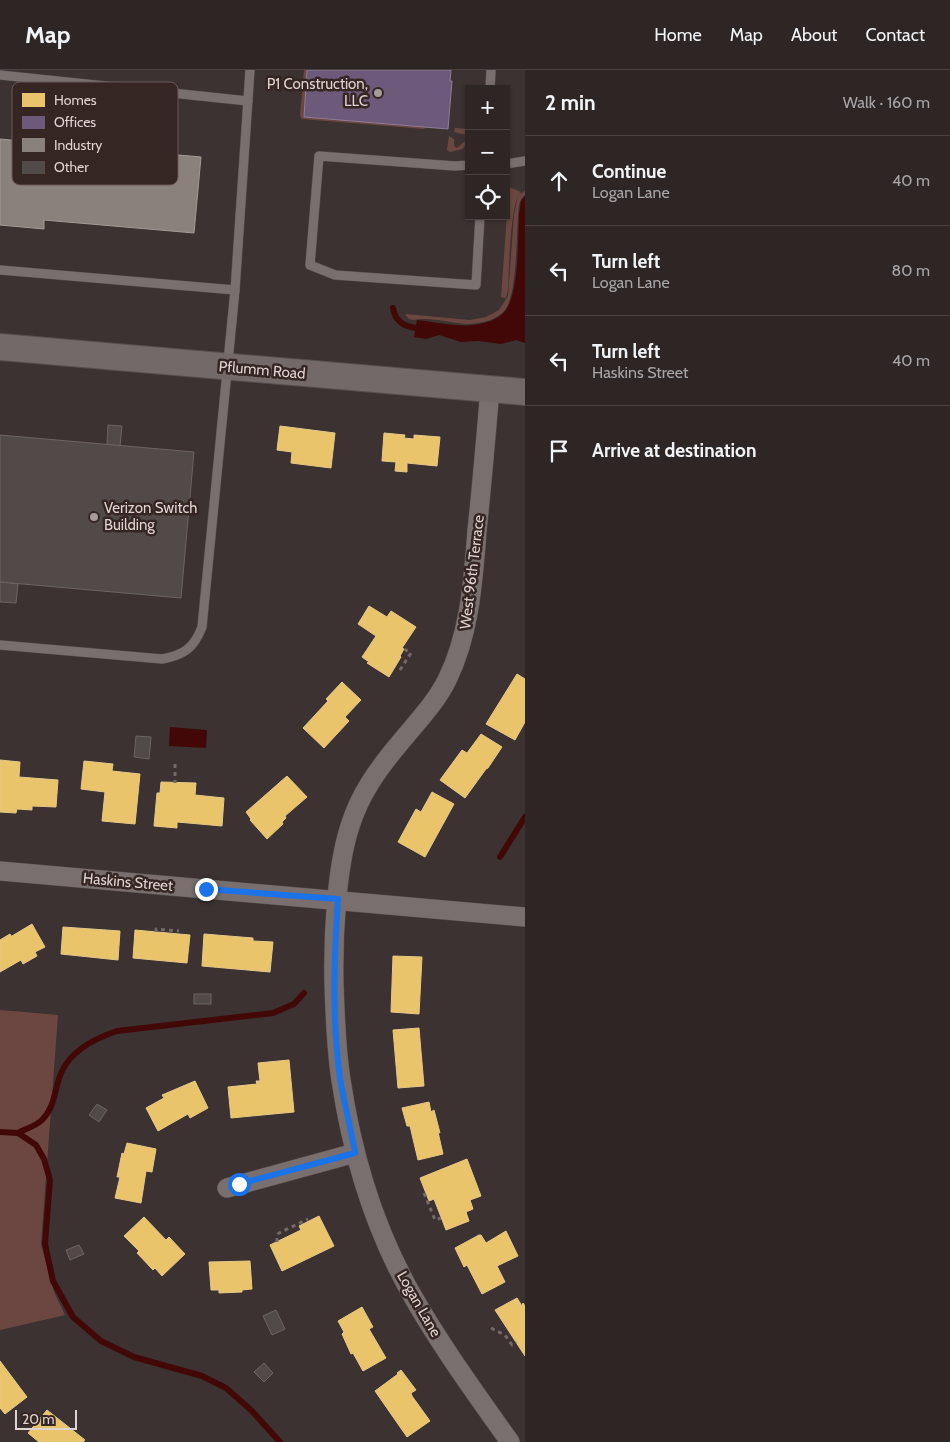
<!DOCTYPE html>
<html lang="en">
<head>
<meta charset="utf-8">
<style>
	:root { --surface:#2d2625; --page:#393232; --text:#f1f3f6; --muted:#a7a5a7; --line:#484342 }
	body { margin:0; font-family:Cabin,sans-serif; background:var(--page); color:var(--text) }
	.controls { position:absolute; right:15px; top:15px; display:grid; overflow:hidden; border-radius:0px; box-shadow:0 1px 4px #0004 }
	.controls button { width:45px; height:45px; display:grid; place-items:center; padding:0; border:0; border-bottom:1px solid var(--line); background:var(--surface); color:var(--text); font:25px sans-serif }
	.scale { position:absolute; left:15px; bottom:12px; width:62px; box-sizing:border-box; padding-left:5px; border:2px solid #ded3d2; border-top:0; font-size:14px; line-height:18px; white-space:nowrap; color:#ded3d2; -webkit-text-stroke:4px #352523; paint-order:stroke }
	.stop { position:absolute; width:15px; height:15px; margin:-11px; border:4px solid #1a73e8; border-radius:50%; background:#fff }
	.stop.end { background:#1a73e8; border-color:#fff; box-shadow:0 1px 5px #0008 }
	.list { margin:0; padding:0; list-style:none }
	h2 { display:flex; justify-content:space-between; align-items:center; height:65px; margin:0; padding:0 20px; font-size:21px }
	h2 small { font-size:16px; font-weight:400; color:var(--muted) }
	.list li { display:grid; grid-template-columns:32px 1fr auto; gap:15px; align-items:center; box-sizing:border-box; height:90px; padding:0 20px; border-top:1px solid var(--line) }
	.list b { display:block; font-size:19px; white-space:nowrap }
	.list p { margin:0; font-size:16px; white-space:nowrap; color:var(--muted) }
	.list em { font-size:16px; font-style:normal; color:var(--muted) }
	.icon { flex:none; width:28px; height:28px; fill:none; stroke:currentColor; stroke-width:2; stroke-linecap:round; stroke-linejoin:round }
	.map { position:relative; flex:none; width:525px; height:1372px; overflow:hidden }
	header { display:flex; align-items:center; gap:30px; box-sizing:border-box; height:70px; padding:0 25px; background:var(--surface); border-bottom:1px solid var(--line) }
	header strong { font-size:24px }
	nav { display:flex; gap:28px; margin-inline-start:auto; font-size:18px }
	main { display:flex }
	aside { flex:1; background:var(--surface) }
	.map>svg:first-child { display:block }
</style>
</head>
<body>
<header>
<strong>Map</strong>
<nav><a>Home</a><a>Map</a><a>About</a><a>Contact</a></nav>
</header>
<main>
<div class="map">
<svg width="525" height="1372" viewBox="0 0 525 1372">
	<rect width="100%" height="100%" fill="#3c3231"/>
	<g fill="#6c4741">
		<polygon points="304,0 307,0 304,47 426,57 424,59 302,49 300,46"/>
		<polygon points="455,58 469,59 469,72 462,79 450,82 447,80 449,66 454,69 454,76 457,78 466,70 466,65 454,62"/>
		<path d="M509 117 521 122C510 131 509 202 508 219L506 228 501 227Z"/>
		<path d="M525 121V125L521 129 519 135C516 160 518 223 505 240 497 250 482 253 470 254 454 254 428 246 414 250L409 249 405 244 470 250 486 247 499 240 508 226 514 145 518 125Z"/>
		<polygon points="0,940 58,945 41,1174 54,1222 65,1245 0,1260"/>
	</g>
	<g fill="#420808">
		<path d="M525 126V273L516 270 501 274 478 271 461 272 439 265 426 269 414 267 417 250C435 252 456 257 474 255 486 253 498 250 505 241 519 225 518 167 519 144L521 131Z"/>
		<polygon points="170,657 207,660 206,678 169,676"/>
	</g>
	<g fill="#e9c46a" stroke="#e6c889">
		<polygon points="280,356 335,363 331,398 291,393 292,382 277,380"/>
		<polygon points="384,363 405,365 404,368 414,369 414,365 440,367 437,396 407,393 407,402 395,401 396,392 382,391"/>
		<polygon points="369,536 387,547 391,541 416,557 402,578 404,579 400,586 401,587 389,607 367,593 369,592 362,587 376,566 358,554"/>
		<polygon points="517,604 525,609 525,652 515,670 486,654"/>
		<polygon points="342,612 361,630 345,647 349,651 324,678 303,658 328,631 326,629"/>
		<polygon points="481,664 502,677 488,698 486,699 465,728 440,710 462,680 467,683"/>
		<polygon points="0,690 20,692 19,707 58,710 56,737 32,736 32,740 17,739 16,743 0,742"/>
		<polygon points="84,691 113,694 112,701 140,704 135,754 102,751 105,722 81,719"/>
		<polygon points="287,706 307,727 285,746 286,748 282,752 283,754 267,769 250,750 251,749 246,742"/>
		<polygon points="161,712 196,713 195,725 224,728 222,756 177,752 177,758 154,756 157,723 160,723"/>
		<polygon points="432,722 454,734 425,787 398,772 416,739 421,742"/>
		<polygon points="32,854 45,877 35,882 37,886 23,894 21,890 0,902 0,870 10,864 11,866 12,866"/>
		<polygon points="63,857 120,861 118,890 61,884"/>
		<polygon points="135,860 190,865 187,893 133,888"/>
		<polygon points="204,864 253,868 253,871 273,872 270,902 202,896"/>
		<polygon points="393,886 422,887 419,944 391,942"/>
		<polygon points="419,958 424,1016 398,1018 393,960"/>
		<polygon points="289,990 294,1042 231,1048 228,1017 257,1014 256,1011 260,1011 258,993"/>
		<polygon points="195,1011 208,1038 190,1048 188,1044 158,1061 146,1038 164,1028 162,1025"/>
		<polygon points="429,1032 431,1042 434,1040 440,1063 438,1062 443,1084 418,1090 410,1056 407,1056 402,1038"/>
		<polygon points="127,1073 156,1079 152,1102 146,1101 141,1133 115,1128 120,1107 117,1107 122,1083 124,1084"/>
		<polygon points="467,1089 481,1126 470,1130 473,1139 466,1142 469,1151 446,1160 434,1129 429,1131 420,1108"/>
		<polygon points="319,1146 334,1176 282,1201 270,1175 301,1160 299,1156"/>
		<polygon points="144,1147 166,1170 169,1167 185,1184 162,1206 155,1198 153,1200 137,1183 139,1181 124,1166"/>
		<polygon points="506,1161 518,1186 497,1196 505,1212 482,1224 467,1195 464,1197 455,1178 479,1165 481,1165 486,1173"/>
		<polygon points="250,1191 252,1219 242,1220 242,1222 219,1223 219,1220 211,1220 209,1192"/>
		<polygon points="517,1228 522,1236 523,1233 525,1236 525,1286 495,1240"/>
		<polygon points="362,1237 373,1257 369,1259 386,1288 363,1301 353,1283 351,1284 342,1264 344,1262 338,1251"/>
		<polygon points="0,1291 27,1327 5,1344 0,1338"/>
		<polygon points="401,1300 416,1320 411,1323 412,1326 430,1351 407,1367 375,1321 398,1304 397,1303"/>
		<polygon points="47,1340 85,1370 83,1372 39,1372 28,1363"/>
	</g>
	<polygon fill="#6d597a" stroke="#8f7e94" points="307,0 451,0 450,11 452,11 448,59 304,47"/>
	<polygon fill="#8a817c" stroke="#a39a96" points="0,69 201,87 194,163 44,150 44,159 0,155"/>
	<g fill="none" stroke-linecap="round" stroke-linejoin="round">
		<g stroke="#420808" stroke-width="6">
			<path d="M393 238C395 251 403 256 416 258"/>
			<polyline points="500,787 525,747"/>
			<polyline points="0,1062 18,1063 36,1075 44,1089 50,1110 45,1174 53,1211 73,1247 101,1271 134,1287 202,1306 226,1318 251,1340 280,1372"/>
			<path d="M18 1063C25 1059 36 1056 42 1050 56 1036 54 1018 62 1001 72 980 96 968 117 961L273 943 294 934 304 923"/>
		</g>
	</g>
	<g fill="#524a49" stroke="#6c6462">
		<polygon points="108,355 122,356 120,376 107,374"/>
		<polygon points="0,365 194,382 181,528 0,512"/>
		<polygon points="0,512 18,514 16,533 0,532"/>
		<polygon points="136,666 151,667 149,689 134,687"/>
		<rect x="194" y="924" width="17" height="10"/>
		<polygon points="97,1034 107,1040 99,1052 89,1045"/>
		<polygon points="79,1175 84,1184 70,1190 66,1180"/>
		<polygon points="276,1240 285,1259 272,1265 263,1246"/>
		<polygon points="264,1293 273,1303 264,1312 254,1302"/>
	</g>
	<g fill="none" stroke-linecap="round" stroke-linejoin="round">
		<defs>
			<g id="service">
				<polyline points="0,5 248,31"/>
				<polyline points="490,19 491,0"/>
				<polyline points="506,94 525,91"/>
				<polyline points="469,95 455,96 319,86 310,195 335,205 476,215 480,146"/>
				<polyline points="0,200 235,220"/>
				<path d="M0 575 162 589C184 585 194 578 202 557L235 220 250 0"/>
			</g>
			<g id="minor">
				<path d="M490 319C486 366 482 414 477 461 473 512 470 563 447 610 435 634 416 653 399 674 378 699 360 724 350 756 336 799 333 868 334 914 335 946 336 978 341 1010 352 1084 375 1160 412 1225 441 1276 476 1324 510 1372"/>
				<polyline points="0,801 525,847"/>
				<polyline points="227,1118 355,1083"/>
			</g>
			<polyline id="secondary" points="0,277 525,322"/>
		</defs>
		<use href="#service" stroke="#574f4f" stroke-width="10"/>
		<use href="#minor" stroke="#574f4f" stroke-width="20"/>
		<use href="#secondary" stroke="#574f4f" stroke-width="28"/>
		<g stroke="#726a69" stroke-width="3" stroke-dasharray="4 4" stroke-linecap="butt">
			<polyline points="400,600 411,583 402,578"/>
			<polyline points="175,694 175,713"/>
			<polyline points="156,862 156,859 179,861"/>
			<polyline points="424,1123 435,1150 441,1148"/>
			<polyline points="277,1172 277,1165 279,1163 308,1149"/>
			<polyline points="491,1258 505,1265 512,1275 516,1272"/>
		</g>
		<use href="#service" stroke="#786f6e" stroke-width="9"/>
		<use href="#minor" stroke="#786f6e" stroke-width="19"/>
		<use href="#secondary" stroke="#736968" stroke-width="26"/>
	</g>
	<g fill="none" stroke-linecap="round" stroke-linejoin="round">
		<path stroke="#1a73e8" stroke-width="6" d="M206 819 338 829C334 889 332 949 340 1008 344 1033 351 1058 355 1083L239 1114"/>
	</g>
	<g fill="#a59b9a" stroke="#352523" stroke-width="2">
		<circle cx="378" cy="23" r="5"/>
		<circle cx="94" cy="447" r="5"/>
	</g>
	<g text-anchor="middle" stroke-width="5" stroke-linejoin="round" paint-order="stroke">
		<g font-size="15" fill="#ded3d2" stroke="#352523" text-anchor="end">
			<text x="368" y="19">P1 Construction,<tspan x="368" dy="17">LLC</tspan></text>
			<text x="104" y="443" text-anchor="start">Verizon Switch<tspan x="104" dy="17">Building</tspan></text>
		</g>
		<g font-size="15" fill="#ded3d2" stroke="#352523">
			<text transform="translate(262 300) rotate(5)" y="5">Pflumm Road</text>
			<text transform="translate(472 502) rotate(-83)" y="5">West 96th Terrace</text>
			<text transform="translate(128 812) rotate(5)" y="5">Haskins Street</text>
			<text transform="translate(419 1234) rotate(60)" y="5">Logan Lane</text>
		</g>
	</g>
	<rect x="12" y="12" width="166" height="103" rx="8" fill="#352523" stroke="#685958" stroke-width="1"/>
	<rect x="22" y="23" width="23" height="14" fill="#e9c46a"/>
	<rect x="22" y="46" width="23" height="13" fill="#6d597a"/>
	<rect x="22" y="68" width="23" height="14" fill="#8a817c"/>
	<rect x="22" y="91" width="23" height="13" fill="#524a49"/>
	<g font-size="14" fill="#ded3d2">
		<text x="54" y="35">Homes</text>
		<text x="54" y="57">Offices</text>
		<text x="54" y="80">Industry</text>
		<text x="54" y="102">Other</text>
	</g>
</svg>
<div class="controls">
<button>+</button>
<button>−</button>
<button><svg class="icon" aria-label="locate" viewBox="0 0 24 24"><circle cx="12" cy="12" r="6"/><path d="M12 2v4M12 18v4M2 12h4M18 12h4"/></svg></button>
</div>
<div class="scale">20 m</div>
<div class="stop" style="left:239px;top:1114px"></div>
<div class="stop end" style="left:206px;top:819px"></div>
</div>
<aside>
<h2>2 min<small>Walk · 160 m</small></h2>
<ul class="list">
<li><svg class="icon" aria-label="ahead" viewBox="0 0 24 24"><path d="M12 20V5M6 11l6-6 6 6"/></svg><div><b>Continue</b><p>Logan Lane</p></div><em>40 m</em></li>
<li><svg class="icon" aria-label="left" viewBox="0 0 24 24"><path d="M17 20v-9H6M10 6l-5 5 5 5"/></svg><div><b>Turn left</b><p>Logan Lane</p></div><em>80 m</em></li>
<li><svg class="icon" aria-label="left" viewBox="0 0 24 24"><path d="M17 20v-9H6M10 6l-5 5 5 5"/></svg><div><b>Turn left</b><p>Haskins Street</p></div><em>40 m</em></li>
<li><svg class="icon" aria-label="arrive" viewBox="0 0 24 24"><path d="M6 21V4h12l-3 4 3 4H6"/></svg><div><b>Arrive at destination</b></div></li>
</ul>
</aside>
</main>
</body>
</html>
